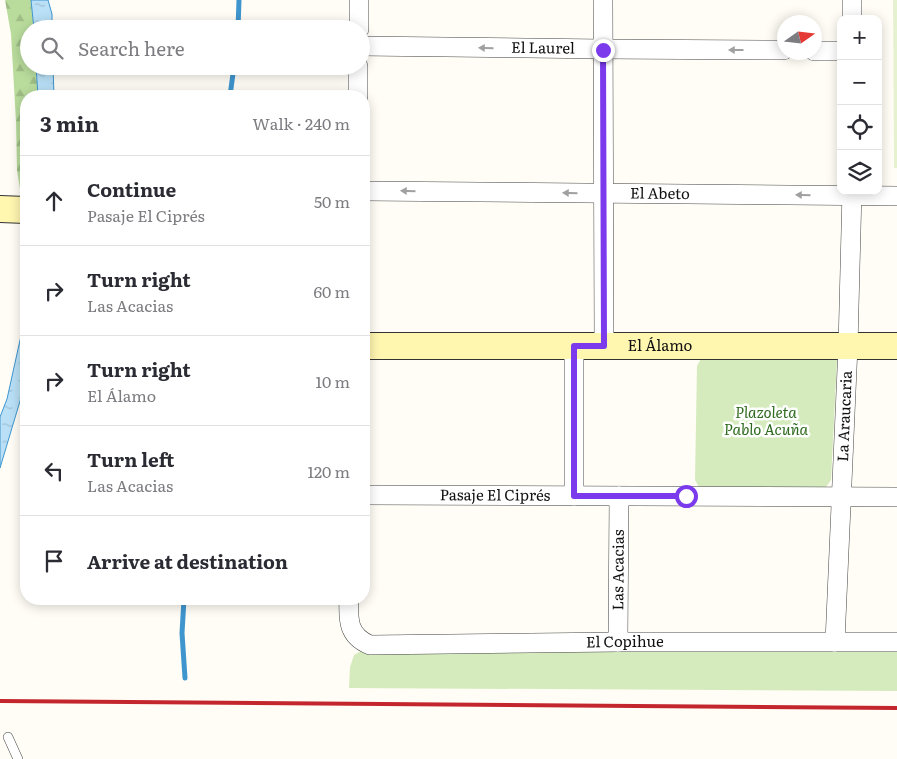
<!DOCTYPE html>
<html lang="en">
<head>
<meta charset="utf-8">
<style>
	:root { --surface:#fff; --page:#f7f7f7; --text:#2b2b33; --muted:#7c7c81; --line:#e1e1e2 }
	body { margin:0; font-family:Literata,serif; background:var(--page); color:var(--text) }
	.controls { position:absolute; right:15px; top:15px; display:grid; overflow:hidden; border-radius:10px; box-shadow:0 2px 12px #0003 }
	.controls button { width:45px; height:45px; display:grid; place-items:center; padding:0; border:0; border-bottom:1px solid var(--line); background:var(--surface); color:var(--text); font:25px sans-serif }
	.compass { position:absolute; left:777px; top:15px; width:45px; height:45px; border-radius:50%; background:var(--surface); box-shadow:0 2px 12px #0003; rotate:76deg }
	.stop { position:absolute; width:15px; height:15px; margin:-11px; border:4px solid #7c3aed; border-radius:50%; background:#fff }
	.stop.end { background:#7c3aed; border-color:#fff; box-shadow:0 1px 5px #0008 }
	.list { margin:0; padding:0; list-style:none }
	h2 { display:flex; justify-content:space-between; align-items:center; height:65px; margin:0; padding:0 20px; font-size:21px }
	h2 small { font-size:16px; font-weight:400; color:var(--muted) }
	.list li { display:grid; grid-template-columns:32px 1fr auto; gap:15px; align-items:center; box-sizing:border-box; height:90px; padding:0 20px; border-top:1px solid var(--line) }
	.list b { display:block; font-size:19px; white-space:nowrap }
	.list p { margin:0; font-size:16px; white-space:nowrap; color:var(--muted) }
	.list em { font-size:16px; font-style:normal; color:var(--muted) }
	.icon { flex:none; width:28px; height:28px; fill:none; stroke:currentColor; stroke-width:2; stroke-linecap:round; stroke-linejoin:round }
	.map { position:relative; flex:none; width:897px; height:759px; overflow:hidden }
	.search { position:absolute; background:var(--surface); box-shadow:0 2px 12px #0003; left:20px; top:20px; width:350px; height:55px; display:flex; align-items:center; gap:12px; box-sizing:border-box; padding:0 18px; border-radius:28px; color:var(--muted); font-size:19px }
	.panel { position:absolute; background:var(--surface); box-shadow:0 2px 12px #0003; left:20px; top:90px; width:350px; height:515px; border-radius:20px }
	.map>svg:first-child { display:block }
</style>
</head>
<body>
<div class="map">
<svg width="897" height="759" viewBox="0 0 897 759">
	<defs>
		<pattern id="forest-firs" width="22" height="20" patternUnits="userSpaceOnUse" patternTransform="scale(1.25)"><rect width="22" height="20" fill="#b9dc9c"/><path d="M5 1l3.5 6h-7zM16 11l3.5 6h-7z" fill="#9ebc85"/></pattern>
		<pattern id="water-ripples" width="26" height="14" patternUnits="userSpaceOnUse" patternTransform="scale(1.25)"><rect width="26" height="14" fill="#b9e0f7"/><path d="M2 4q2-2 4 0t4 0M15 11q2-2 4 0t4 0" fill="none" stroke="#9ebfd3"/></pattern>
	</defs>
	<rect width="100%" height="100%" fill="#fffdf5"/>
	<polygon fill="url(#forest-firs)" points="5,0 31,0 34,29 29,29 29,66 36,66 38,96 26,96 26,202 22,201 17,170 16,122 11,34"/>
	<g fill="#d5ebbd">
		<polygon points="703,355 833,355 837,360 831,480 826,487 700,489 695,480 697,366"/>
		<polygon points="897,648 897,691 349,688 350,667 354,655 365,649"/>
	</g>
	<polygon fill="#e6f2cf" points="893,0 897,0 897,168 894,168"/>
	<g fill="url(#water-ripples)" stroke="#3f96cf">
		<polygon points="31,0 48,0 52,14 52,29 34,29"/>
		<polygon points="36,66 53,66 54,96 38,96"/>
		<polygon points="26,313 26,381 0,468 0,417 7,399"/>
	</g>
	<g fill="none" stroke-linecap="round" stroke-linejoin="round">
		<g stroke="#3f96cf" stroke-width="5">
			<polyline points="238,29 239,0"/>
			<polyline points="230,96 234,66"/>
			<polyline points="184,599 182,633 185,678"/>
		</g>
		<defs>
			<polyline id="lane" points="8,737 18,759"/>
			<g id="street">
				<polyline points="603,0 604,346"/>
				<polyline points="852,0 852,19"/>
				<polyline points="359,29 359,0"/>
				<path id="s1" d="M361 46 603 49 784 50"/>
				<polyline points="814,51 841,51"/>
				<polyline points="358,96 358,66"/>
				<path id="s2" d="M364 191 897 196"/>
				<path id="s3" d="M364 495 897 497"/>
				<polyline points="574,496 574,346"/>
				<path id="s4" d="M349 599C348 620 348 636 370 645L618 642H897"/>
				<path id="s5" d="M618 642 619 496"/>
				<path id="s6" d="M835 642 848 346 852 191"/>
			</g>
			<g id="secondary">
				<polyline points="0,209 26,210"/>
				<path id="s7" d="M364 346H897"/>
			</g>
		</defs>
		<use href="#lane" stroke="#444" stroke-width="10"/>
		<use href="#street" stroke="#444" stroke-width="20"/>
		<use href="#secondary" stroke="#333" stroke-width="28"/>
		<use href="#lane" stroke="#fff" stroke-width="9"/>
		<use href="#street" stroke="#fff" stroke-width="19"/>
		<use href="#secondary" stroke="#fff6b0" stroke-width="26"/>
		<polyline stroke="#c4262e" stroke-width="4" points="0,701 897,708"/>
	</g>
	<defs><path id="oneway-solid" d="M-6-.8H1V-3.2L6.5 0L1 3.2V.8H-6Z" transform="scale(1.25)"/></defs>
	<g fill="#a0a0a0">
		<use href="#oneway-solid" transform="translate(486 48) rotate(-179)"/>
		<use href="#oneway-solid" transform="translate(736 50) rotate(-180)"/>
		<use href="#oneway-solid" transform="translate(408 191) rotate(-179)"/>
		<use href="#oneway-solid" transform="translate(570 193) rotate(-179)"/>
		<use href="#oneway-solid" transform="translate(803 195) rotate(-179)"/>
	</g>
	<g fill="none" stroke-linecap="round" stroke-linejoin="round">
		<polyline stroke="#7c3aed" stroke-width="6" points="603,50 604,346 574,346 574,496 686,496"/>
	</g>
	<g text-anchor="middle" stroke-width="5" stroke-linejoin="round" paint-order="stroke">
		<g font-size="15" fill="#111" stroke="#fff">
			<text dy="5" stroke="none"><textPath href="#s1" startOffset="182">El Laurel</textPath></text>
			<text dy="5" stroke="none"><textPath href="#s2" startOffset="296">El Abeto</textPath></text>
			<text dy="5" stroke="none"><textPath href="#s7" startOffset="296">El Álamo</textPath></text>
			<text dy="5" stroke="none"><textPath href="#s6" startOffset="226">La Araucaria</textPath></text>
			<text dy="5" stroke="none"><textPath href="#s3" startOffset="131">Pasaje El Ciprés</textPath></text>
			<text dy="5" stroke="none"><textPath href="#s5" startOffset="72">Las Acacias</textPath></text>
			<text dy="5" stroke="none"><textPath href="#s4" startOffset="310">El Copihue</textPath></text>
		</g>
		<g font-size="15" font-style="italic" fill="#2f6b1f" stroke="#fff">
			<text x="766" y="418">Plazoleta<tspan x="766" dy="17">Pablo Acuña</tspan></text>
		</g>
	</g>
</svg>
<div class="controls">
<button>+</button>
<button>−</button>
<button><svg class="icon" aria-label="locate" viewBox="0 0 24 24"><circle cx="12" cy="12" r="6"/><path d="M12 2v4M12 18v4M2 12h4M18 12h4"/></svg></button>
<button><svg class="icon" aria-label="layers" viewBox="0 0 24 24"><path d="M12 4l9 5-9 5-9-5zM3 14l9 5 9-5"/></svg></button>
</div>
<svg class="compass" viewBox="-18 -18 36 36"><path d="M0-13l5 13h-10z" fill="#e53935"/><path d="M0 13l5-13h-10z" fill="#7c7c81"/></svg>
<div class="stop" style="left:686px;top:496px"></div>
<div class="stop end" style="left:603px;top:50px"></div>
<div class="search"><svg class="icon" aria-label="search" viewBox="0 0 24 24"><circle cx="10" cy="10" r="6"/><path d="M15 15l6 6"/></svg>Search here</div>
<section class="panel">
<h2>3 min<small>Walk · 240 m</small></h2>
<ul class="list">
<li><svg class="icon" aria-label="ahead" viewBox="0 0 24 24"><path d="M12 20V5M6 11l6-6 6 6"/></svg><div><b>Continue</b><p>Pasaje El Ciprés</p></div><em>50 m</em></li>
<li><svg class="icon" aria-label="right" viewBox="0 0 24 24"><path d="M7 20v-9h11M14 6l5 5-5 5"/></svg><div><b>Turn right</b><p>Las Acacias</p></div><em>60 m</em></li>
<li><svg class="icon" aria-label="right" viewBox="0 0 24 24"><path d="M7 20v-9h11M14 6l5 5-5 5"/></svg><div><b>Turn right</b><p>El Álamo</p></div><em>10 m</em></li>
<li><svg class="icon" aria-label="left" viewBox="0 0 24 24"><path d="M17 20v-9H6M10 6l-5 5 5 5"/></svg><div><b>Turn left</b><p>Las Acacias</p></div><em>120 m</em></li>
<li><svg class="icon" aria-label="arrive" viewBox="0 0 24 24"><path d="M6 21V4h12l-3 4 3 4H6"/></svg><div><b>Arrive at destination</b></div></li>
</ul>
</section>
</div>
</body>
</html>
